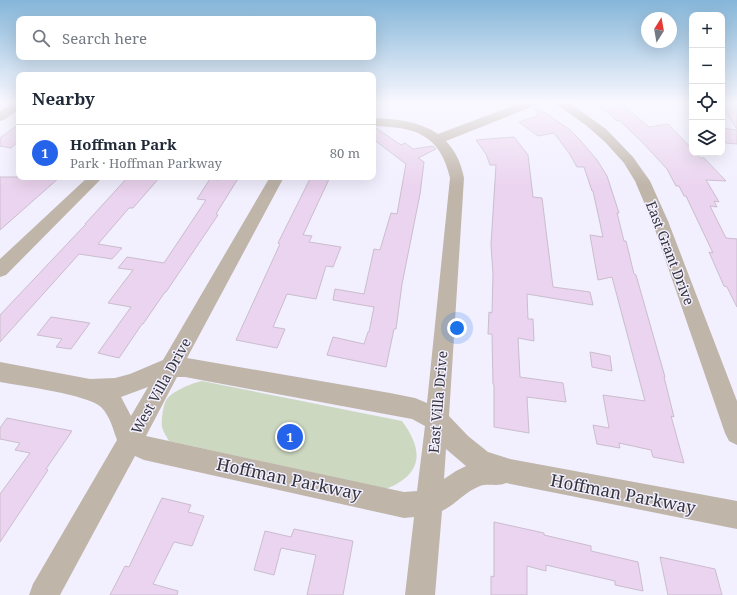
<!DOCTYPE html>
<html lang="en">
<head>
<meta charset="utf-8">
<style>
	:root { --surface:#fff; --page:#f2f2f3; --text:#1f2937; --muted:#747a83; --line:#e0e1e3; --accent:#2563eb }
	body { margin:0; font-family:"Noto Serif",serif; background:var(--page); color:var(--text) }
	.controls { position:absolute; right:12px; top:12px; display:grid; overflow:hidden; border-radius:8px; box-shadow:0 4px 16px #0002 }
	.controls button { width:36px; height:36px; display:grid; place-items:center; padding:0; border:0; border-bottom:1px solid var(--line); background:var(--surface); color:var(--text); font:20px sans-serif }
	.compass { position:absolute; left:641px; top:12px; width:36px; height:36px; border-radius:50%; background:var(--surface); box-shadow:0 4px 16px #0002; rotate:11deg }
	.you { position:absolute; left:457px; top:328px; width:14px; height:14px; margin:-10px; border:3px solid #fff; border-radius:50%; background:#1a73e8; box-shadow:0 0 0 6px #1a73e833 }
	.badge { display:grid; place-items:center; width:26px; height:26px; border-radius:50%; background:var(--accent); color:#fff; font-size:13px; font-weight:700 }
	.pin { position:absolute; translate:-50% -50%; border:2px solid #fff; box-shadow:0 1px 4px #0006 }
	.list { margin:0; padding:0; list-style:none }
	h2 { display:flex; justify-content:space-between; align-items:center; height:52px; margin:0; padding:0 16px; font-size:17px }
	h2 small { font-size:13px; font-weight:400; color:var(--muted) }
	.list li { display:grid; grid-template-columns:26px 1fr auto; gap:12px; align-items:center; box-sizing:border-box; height:56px; padding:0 16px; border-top:1px solid var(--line) }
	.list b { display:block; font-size:15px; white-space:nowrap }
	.list p { margin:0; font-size:13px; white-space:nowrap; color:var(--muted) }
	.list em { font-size:13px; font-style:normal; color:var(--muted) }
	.icon { flex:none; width:22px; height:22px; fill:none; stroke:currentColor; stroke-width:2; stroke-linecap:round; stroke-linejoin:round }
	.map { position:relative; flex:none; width:737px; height:595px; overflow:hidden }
	.search { position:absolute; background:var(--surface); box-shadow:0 4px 16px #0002; left:16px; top:16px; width:360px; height:44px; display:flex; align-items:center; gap:10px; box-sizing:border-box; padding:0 14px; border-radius:8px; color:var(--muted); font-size:15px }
	.panel { position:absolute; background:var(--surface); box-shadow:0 4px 16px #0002; left:16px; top:72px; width:360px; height:108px; border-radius:8px }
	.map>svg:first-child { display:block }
</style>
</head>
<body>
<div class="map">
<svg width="737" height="595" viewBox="0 0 737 595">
	<rect width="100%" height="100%" fill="#f2efff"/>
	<path fill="#cdd8c1" d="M202 381 402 421C424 451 423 474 386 489L169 441C166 436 163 431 162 427 161 421 163 404 167 399 173 391 192 383 202 381Z"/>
	<g fill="#ebd4ef" stroke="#cabdcd">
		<polygon points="595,102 619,102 649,127 668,124 692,149 692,153 695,153 700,158 704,158 726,181 706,180 719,202 714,201 717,207 710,206 726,238 737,239 737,307 727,287 724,286 709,252 713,253 686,196 684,196 679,186 676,186 667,169 643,143 619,120 617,121"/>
		<polygon points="722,102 737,102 737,129 722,107"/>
		<polygon points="537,107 570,130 579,139 597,160 607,176 619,213 617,213 624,241 626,241 634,274 636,275 665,377 664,377 674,417 671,416 684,463 653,457 651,450 619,443 620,448 597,444 593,425 609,428 603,395 645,401 612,277 598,280 590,235 603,237 593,191 592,191 584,167 577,167 569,153 554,133 538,136 519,122 539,115 535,109"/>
		<polygon points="19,124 19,141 11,148 0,146 0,138"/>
		<polygon points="376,128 401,145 405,143 413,149 433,146 436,149 418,158 424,162 420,194 402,284 396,329 394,329 386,367 327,355 333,337 364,344 368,332 369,332 374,307 333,300 335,289 364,294 374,249 380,250 391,213 397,214 406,164 373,139 373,131"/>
		<polygon points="722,128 737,130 737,144 726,143 722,137"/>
		<polygon points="514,137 528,155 533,197 542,198 553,287 590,292 593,305 527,294 528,319 533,319 534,341 518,338 520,377 563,383 566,402 527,397 529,433 494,427 494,385 493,384 492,334 488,334 489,312 492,313 493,274 491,245 496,165 490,165 486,154 476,140"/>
		<polygon points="0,177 60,177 0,230"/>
		<polygon points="128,177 160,177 133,208 129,208 98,244 122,248 112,259 79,254 0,342 0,315 86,224 85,224"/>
		<polygon points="221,177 239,177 216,214 218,215 166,292 165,292 143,324 142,324 119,358 98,353 131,307 108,303 133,270 118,268 127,257 164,263 206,200 197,199 210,179 219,180"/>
		<polygon points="311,177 330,177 303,235 312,236 309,242 341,247 333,267 326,266 316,299 287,294 273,327 285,329 277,348 236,340 280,244 278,243"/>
		<polygon points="51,317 90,323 71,349 56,347 62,339 37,335"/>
		<polygon points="590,352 610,356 612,371 592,367"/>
		<polygon points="7,418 72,431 46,469 48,470 0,542 0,494 30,453 15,450 20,443 0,439 0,428"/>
		<polygon points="162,498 191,505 188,512 204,516 192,546 174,542 153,584 178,591 177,595 110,595 125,566 129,567"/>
		<polygon points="494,522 544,533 544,535 591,546 591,551 638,562 643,591 615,585 615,581 546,565 546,571 527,566 527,595 491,595 491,576 494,577"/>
		<polygon points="294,529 353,541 343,595 307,595 316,555 281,548 274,575 254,570 265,531 291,537"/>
		<polygon points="660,557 715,569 722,595 668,595"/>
	</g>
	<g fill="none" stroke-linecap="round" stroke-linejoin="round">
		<g fill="#bfb5a9" fill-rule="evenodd">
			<polygon points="14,102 19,102 19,109 4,120 0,121 0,111"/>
			<path d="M523 102H541L539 104 446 141C456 152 461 163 464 178L449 416 468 436 488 452 510 459 737 501V529L506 483C498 487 488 483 480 486 466 491 455 505 442 511L435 595H405L414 517 404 518 144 460 135 456 60 595H29L33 584 117 440C113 429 110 416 101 407 86 394 22 386 0 382V362L90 379 115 378 130 374 163 360 270 177H284L187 358 390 393 415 398 427 403 450 178C440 134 415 127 373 126V118C396 119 419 121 438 134ZM177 377H185L412 419 425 426 417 491 404 492 146 436ZM148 387 131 416 121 397ZM446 449 466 466 456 471 444 479Z"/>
			<polygon points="553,102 568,102 606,129 633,157 650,181 668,221 737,401 737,445 729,441 725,433 652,221 635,181 624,163 606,143 587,126"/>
			<polygon points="88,177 103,177 6,275 0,277 0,259"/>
		</g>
	</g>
	<linearGradient id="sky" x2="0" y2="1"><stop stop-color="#85b6d9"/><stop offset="0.55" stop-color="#f9f8ff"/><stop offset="1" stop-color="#f9f8ff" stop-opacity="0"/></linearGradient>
	<rect width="737" height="186" fill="url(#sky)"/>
	<g text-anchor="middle" stroke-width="3" stroke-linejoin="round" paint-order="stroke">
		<g font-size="14" fill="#34333a" stroke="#f2efff">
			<text transform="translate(670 253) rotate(69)" y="5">East Grant Drive</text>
			<text transform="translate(161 386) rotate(-61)" y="5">West Villa Drive</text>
			<text transform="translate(438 402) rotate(-85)" y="5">East Villa Drive</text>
		</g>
		<g font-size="17" fill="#34333a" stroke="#f2efff">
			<text transform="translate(289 479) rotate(12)" y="6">Hoffman Parkway</text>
			<text transform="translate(623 494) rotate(11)" y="6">Hoffman Parkway</text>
		</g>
	</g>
</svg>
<div class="controls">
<button>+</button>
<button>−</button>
<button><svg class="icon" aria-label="locate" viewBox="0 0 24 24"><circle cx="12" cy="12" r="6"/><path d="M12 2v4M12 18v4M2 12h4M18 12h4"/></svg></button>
<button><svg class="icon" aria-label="layers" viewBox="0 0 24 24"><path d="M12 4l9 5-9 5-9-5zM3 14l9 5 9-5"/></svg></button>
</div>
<svg class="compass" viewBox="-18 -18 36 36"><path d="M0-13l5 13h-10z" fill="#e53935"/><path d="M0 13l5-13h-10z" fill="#747a83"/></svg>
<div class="you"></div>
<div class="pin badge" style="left:290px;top:437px">1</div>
<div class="search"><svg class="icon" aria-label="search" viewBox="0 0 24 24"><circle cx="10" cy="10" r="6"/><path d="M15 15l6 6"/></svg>Search here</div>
<section class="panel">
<h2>Nearby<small></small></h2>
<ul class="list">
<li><span class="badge">1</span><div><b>Hoffman Park</b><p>Park · Hoffman Parkway</p></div><em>80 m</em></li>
</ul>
</section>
</div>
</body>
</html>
